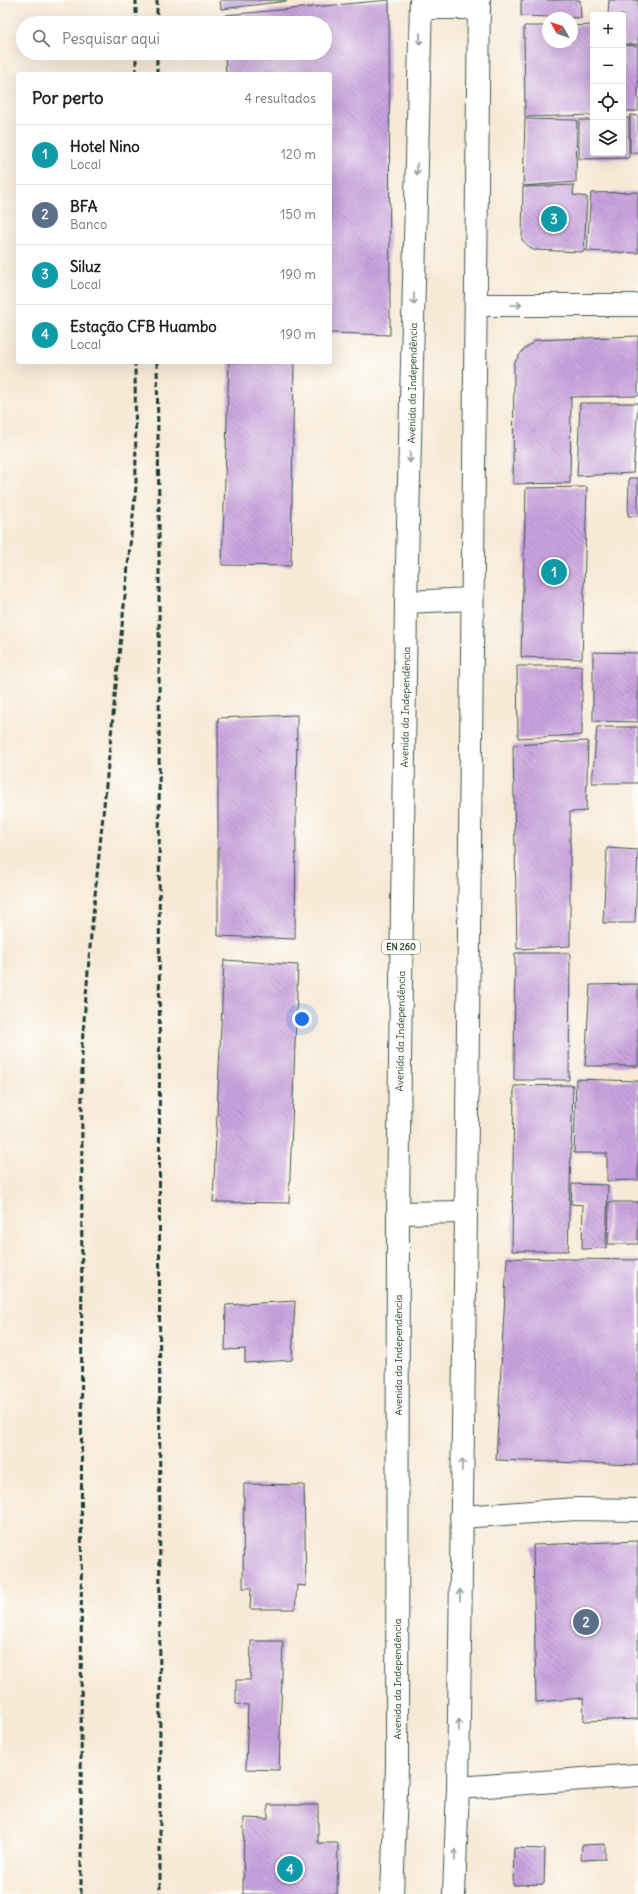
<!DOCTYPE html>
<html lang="pt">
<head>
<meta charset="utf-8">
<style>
	:root { --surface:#fff; --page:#f6f6f6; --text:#222; --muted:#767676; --line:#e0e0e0; --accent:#db2777 }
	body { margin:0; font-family:Delius,sans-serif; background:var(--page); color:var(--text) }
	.controls { position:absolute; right:12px; top:12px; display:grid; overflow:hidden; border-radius:4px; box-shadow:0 4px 16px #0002 }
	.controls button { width:36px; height:36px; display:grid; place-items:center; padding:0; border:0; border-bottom:1px solid var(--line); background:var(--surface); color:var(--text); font:20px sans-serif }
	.compass { position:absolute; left:542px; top:12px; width:36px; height:36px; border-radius:50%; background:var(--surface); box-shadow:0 4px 16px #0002; rotate:310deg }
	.you { position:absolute; left:302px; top:1019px; width:14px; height:14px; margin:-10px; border:3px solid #fff; border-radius:50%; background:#1a73e8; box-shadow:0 0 0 6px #1a73e833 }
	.badge { display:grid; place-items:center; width:26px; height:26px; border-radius:50%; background:var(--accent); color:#fff; font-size:13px; font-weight:700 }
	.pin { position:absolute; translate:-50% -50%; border:2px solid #fff; box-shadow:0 1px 4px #0006 }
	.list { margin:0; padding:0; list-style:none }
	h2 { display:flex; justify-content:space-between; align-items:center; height:52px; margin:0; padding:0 16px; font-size:17px }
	h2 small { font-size:13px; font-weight:400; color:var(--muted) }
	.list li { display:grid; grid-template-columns:26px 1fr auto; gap:12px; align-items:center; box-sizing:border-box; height:60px; padding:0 16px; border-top:1px solid var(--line) }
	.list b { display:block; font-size:15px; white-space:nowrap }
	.list p { margin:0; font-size:13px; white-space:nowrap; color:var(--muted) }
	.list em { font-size:13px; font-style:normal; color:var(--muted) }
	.icon { flex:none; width:22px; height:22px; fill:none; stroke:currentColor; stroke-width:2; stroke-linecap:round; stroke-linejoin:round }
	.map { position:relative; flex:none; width:638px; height:1894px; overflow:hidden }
	.search { position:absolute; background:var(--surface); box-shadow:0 4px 16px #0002; left:16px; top:16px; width:316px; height:44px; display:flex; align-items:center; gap:10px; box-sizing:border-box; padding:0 14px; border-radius:22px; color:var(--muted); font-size:15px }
	.panel { position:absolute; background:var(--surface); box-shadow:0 4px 16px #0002; left:16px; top:72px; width:316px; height:292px; border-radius:4px }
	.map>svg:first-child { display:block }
</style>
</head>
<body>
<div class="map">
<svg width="638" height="1894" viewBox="0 0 638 1894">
	<defs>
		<pattern id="building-back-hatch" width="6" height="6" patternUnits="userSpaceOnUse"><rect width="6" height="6" fill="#c9a2df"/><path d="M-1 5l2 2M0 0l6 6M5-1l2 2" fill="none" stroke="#a385b6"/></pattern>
	</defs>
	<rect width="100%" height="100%" fill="#fdfcf7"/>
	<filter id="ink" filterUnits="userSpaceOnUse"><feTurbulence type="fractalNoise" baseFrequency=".025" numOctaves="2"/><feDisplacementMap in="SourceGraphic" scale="8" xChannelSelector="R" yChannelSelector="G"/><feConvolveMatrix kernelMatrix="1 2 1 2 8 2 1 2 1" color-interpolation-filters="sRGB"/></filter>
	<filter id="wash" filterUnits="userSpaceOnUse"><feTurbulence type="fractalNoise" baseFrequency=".012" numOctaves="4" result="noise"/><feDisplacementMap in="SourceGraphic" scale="16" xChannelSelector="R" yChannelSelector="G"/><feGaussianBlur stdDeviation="0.9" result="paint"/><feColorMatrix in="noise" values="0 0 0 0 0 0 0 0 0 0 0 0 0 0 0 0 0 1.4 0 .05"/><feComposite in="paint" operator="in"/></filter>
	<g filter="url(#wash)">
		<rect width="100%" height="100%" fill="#f7e9d6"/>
		<g id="blocks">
			<g fill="url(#building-back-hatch)">
				<polygon points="220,0 287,0 287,1 221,9"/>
				<polygon points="389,0 390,335 330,333 330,74 226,74 225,53 325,53 325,23 225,23 225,15"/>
				<polygon points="521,0 580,0 581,18 521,16"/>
				<polygon points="609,0 638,0 638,44 623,44 623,15 608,15"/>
				<polygon points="593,25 593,115 525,117 524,26 548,26 548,42 572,42 572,26"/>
				<polygon points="623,45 638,46 638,111 623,111"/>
				<polygon points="630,115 638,116 638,153 630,153"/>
				<polygon points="629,118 629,158 579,159 579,120 593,120 593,153 623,153 623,119"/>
				<polygon points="525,119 577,120 576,182 523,186"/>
				<polygon points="574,185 573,195 587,197 584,252 533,250 522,240 523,187"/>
				<polygon points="638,192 638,253 587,251 591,193"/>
				<polygon points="638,336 638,396 571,397 570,483 513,484 514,363 524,349 536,340"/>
				<polygon points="229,362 294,362 291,566 222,565"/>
				<polygon points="580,403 638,403 633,473 577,476"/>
				<polygon points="629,478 638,478 638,516 628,516"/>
				<polygon points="587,487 582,659 521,657 526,488"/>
				<polygon points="593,652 638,653 638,722 593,721"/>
				<polygon points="517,666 582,666 582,735 518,738"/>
				<polygon points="297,715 295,939 218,936 218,718"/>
				<polygon points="597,727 638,727 638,783 592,783"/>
				<polygon points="588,741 586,811 570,812 570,946 517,949 513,745"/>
				<polygon points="607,848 638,850 635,923 603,923"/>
				<polygon points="515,953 570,953 569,1080 514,1080"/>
				<polygon points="224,960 298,965 289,1203 213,1202"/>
				<polygon points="638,984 638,1066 585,1066 590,985"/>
				<polygon points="576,1079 638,1081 638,1180 607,1181 607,1153 574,1153"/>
				<polygon points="573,1085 568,1251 512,1251 514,1086"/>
				<polygon points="572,1184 608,1185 606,1248 582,1249 583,1205 571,1204"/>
				<polygon points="609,1202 638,1202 638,1244 608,1244"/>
				<polygon points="507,1258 638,1260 638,1465 496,1460"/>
				<polygon points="295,1301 292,1360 245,1363 245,1349 225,1350 226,1305"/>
				<polygon points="244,1484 304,1485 306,1586 297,1585 295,1609 250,1609 251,1588 243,1588"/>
				<polygon points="638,1541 638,1719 584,1721 583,1698 536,1702 533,1545"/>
				<polygon points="251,1641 283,1641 279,1770 246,1769 248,1705 236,1704 236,1680 250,1680"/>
				<polygon points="268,1805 318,1805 318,1843 338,1843 337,1894 243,1894 244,1818 268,1819"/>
				<polygon points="605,1844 605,1859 581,1860 582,1845"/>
				<polygon points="514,1848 545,1849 544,1884 513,1885"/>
			</g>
		</g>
	</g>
	<g filter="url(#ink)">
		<use href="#blocks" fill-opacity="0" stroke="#3f574c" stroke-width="1"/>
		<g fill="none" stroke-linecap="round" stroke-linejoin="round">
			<defs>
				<g id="minor">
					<polyline points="477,305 638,305"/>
					<polyline points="461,1517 576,1509 638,1510"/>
					<polyline points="458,1788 638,1775"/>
				</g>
				<g id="primary">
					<polyline points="421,8 479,8"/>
					<polyline points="406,602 472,599"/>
					<polyline points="398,1213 466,1212"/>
					<polyline points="392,1894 397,1766 398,1213 406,602 421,0"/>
					<polyline points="454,1894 458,1788 466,1212 479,0"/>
				</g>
			</defs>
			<use href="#minor" stroke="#3f574c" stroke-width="24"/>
			<use href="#primary" stroke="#3f574c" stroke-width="24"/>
			<use href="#minor" stroke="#fff" stroke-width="22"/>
			<use href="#primary" stroke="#fff" stroke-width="22"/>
			<g stroke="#1f3d34" stroke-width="3" stroke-dasharray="6 3" stroke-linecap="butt">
				<polyline points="136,23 136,0"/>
				<polyline points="157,23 157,0"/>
				<polyline points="136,74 136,53"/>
				<polyline points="157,74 157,53"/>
				<polyline points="157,362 159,509 160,1894"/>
				<polyline points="81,1894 82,1045 91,935 136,486 135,362"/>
			</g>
		</g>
		<defs><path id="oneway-shaft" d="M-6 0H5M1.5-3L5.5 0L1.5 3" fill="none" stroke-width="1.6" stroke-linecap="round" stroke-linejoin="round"/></defs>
		<g stroke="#8f9e9a">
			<use href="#oneway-shaft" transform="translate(420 39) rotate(91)"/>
			<use href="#oneway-shaft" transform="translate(417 169) rotate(91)"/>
			<use href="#oneway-shaft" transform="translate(414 299) rotate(91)"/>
			<use href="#oneway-shaft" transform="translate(516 305)"/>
			<use href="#oneway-shaft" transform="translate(410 457) rotate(91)"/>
			<use href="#oneway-shaft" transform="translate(462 1465) rotate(-89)"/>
			<use href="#oneway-shaft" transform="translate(460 1595) rotate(-89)"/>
			<use href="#oneway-shaft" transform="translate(459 1725) rotate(-89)"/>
			<use href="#oneway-shaft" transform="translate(455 1855) rotate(-88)"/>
		</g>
	</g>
	<g text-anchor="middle" stroke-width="4" stroke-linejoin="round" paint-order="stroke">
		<rect fill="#fdfcf7" stroke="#62766e" stroke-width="1" x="382" y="940" width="38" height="14" rx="3"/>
		<g font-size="9" font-weight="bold" fill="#1f3d34">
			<text x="401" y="950">EN 260</text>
		</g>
		<g font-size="10" fill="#1f3d34" stroke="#fdfcf7">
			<text transform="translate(412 383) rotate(-89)" y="4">Avenida da Independência</text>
			<text transform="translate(405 707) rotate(-89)" y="4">Avenida da Independência</text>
			<text transform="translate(400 1031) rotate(-89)" y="4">Avenida da Independência</text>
			<text transform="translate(398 1355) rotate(-90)" y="4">Avenida da Independência</text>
			<text transform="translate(397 1679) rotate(-90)" y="4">Avenida da Independência</text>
		</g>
	</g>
</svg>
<div class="controls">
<button>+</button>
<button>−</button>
<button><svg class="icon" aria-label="locate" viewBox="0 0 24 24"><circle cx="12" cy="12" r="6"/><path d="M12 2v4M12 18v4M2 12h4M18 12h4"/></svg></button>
<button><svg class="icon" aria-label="layers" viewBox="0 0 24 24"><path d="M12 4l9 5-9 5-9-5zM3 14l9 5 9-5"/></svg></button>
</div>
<svg class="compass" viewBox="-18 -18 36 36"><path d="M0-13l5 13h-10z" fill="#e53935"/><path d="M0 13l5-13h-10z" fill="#767676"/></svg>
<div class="you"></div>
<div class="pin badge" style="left:554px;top:572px;background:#0f9aa8">1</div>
<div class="pin badge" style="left:586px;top:1622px;background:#5c6f8a">2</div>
<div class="pin badge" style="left:554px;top:219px;background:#0f9aa8">3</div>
<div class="pin badge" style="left:290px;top:1869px;background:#0f9aa8">4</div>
<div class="search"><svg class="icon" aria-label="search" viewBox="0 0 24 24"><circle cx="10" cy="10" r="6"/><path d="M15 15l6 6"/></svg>Pesquisar aqui</div>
<section class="panel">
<h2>Por perto<small>4 resultados</small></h2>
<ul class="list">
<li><span class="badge" style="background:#0f9aa8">1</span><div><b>Hotel Nino</b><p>Local</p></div><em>120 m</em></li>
<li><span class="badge" style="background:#5c6f8a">2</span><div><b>BFA</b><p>Banco</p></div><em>150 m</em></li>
<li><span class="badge" style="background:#0f9aa8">3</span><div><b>Siluz</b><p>Local</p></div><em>190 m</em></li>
<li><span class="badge" style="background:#0f9aa8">4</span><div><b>Estação CFB Huambo</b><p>Local</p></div><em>190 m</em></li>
</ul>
</section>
</div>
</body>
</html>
